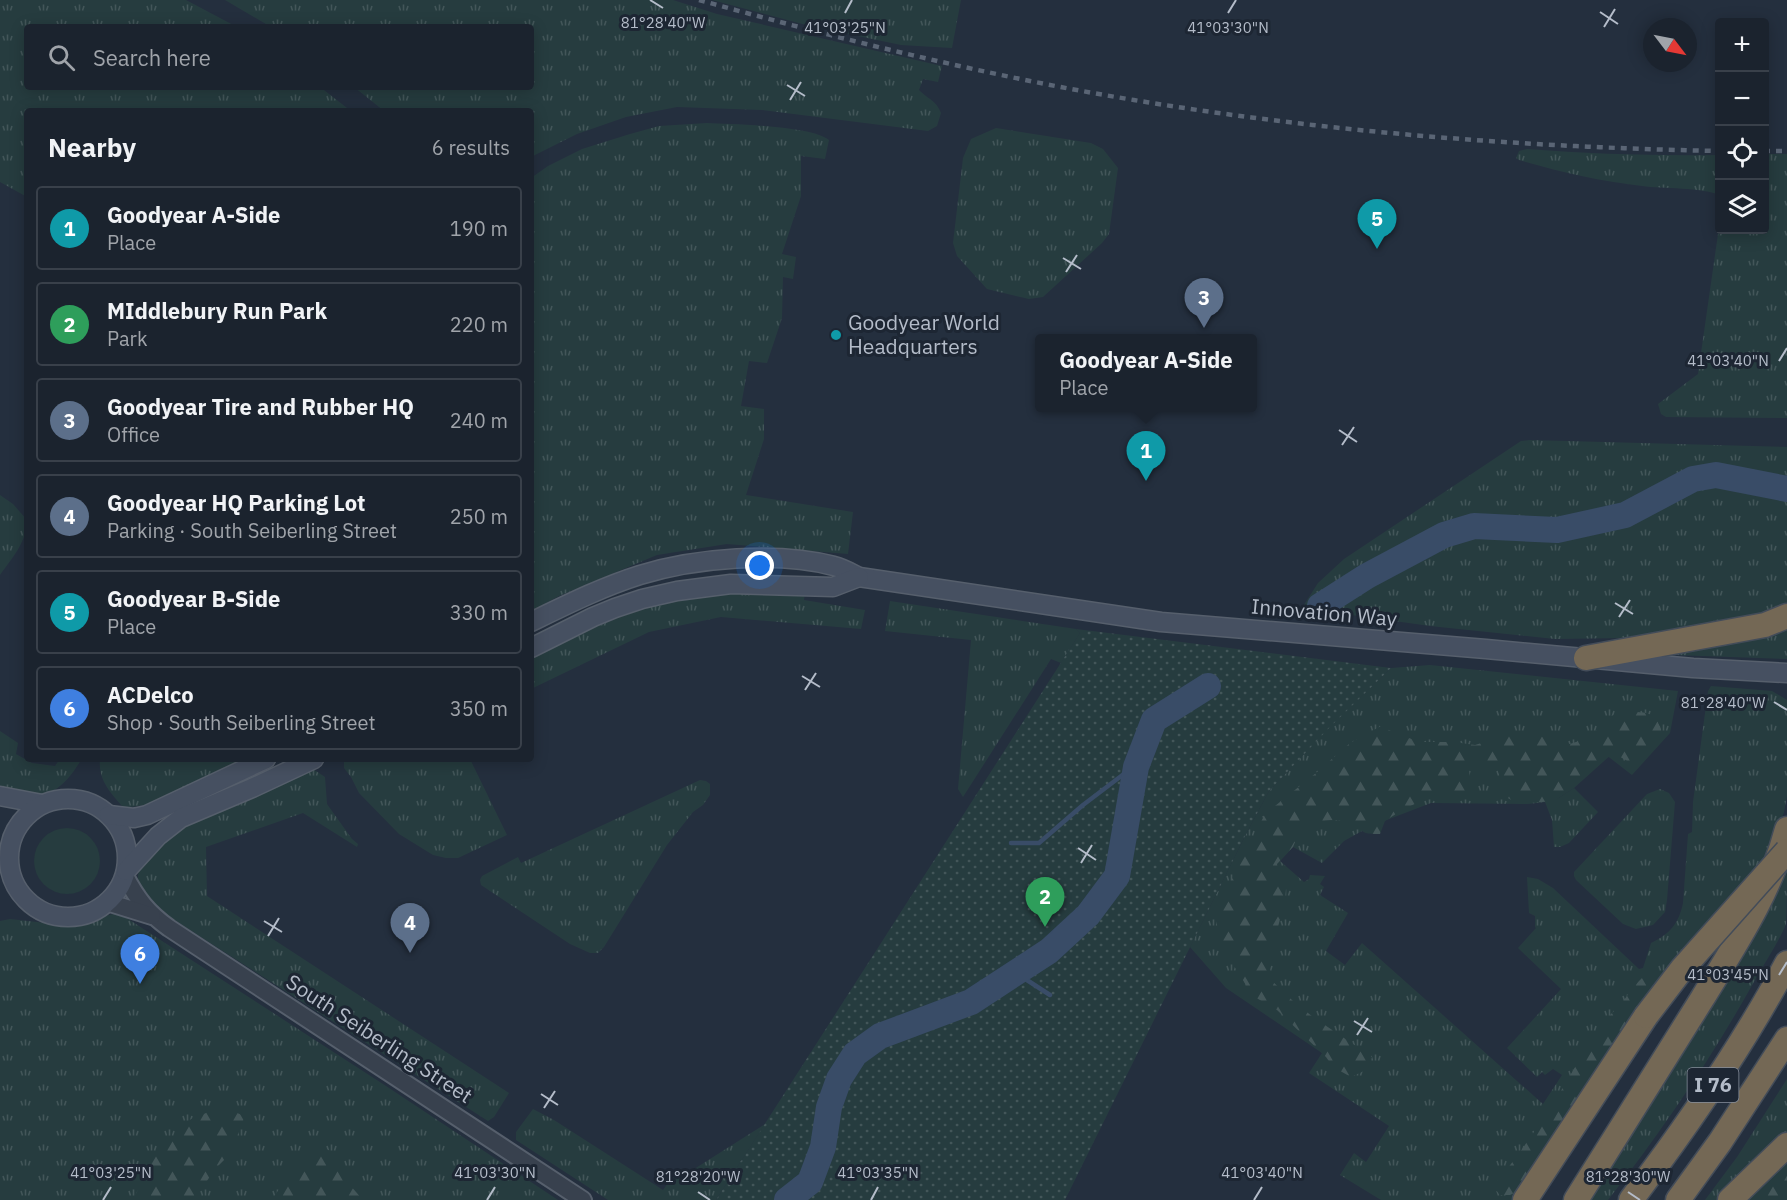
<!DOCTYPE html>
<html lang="en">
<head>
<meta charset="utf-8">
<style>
	:root { --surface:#1b232e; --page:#282f3a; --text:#f1f3f6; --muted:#a0a4aa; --line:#39404a; --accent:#8ab4f8 }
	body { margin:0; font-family:"IBM Plex Sans",sans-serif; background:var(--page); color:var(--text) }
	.controls { position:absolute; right:18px; top:18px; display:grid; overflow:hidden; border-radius:6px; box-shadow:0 3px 15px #0003 }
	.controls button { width:54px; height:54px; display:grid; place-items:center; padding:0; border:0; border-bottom:2px solid var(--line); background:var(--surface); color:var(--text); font:30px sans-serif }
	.compass { position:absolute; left:1643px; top:18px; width:54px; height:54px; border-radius:50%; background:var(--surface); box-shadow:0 3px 15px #0003; rotate:122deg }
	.you { position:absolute; left:760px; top:566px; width:21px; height:21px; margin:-15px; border:4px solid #fff; border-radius:50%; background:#1a73e8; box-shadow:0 0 0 9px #1a73e833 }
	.badge { display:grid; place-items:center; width:39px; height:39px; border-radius:50%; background:var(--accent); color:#fff; font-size:20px; font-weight:700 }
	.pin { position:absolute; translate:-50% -50px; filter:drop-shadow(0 2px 3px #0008) }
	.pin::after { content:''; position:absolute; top:32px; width:21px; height:18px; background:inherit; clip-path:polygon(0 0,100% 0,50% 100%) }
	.popup { position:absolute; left:1035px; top:334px; width:222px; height:78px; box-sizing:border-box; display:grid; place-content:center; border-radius:6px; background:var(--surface); filter:drop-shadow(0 2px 4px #0005); font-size:20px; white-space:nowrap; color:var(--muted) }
	.popup b { font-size:22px; color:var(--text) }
	.popup::after { content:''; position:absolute; left:50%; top:100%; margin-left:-12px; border:12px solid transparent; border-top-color:var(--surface) }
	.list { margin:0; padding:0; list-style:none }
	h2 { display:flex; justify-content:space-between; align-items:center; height:78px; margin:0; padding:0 24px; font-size:26px }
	h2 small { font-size:20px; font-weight:400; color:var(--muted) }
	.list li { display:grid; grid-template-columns:39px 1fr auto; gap:18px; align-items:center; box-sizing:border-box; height:84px; margin:0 12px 12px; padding:0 12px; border:2px solid var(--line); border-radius:6px }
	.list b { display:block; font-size:22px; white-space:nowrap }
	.list p { margin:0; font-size:20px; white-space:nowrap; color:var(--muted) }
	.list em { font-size:20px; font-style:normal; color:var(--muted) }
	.icon { flex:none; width:33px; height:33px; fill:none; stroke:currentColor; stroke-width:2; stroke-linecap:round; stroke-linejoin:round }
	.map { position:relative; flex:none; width:1787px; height:1200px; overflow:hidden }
	.search { position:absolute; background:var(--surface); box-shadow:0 3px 15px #0003; left:24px; top:24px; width:510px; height:66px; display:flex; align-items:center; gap:15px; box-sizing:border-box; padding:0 21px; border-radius:6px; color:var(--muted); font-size:22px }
	.panel { position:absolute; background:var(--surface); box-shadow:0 3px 15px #0003; left:24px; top:108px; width:510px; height:654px; border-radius:6px }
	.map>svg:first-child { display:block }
</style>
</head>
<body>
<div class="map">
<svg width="1787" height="1200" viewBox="0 0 1787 1200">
	<defs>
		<pattern id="grass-tufts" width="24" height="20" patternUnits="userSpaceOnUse" patternTransform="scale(1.5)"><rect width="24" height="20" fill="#263c3f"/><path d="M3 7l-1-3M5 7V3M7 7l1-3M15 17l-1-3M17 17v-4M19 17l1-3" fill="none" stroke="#435659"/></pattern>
		<pattern id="forest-firs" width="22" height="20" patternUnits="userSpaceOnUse" patternTransform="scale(1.5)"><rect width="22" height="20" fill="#263c3f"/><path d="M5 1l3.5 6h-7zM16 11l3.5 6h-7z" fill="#435659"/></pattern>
		<pattern id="park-dots" width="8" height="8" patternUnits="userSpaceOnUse" patternTransform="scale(1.5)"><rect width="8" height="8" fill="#263c3f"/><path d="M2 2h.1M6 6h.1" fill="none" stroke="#435659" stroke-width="1.8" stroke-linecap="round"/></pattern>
	</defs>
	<rect width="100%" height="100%" fill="#242f3e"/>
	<g fill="url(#grass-tufts)">
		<polygon points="0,0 186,0 237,27 27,27 27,87 320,87 351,111 27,111 27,197 0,182"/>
		<path d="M225 0H673L717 14 942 66 938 82 923 79 919 90C929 100 936 100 941 113L937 126 928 131 762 110 677 107 626 117 577 134 531 157V111H384L354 87H531V27H271Z"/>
		<polygon points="712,0 961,0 952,48 901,45 810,26"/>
		<path d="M707 123C732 124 812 126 829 140L825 159 801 156V196L782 254 796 257 793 279 783 277 782 318 767 363 749 361 741 406 764 409V439L746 495 853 512 848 554 727 544 657 555 559 596 531 611V178L548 166 582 149 630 134 659 126Z"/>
		<polygon points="996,128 1091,143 1103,149 1118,168 1109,234 1102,243 1043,297 1029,299 987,289 957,256 953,243 963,158 971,139"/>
		<path d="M1527 149C1591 154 1656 156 1719 155V195C1702 187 1663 189 1642 186 1600 181 1560 172 1519 160L1516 158 1519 151Z"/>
		<polygon points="1765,154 1787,154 1787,418 1666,417 1661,414 1658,404 1698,374 1719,227 1720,230 1764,230"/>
		<polygon points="1530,440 1787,447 1787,606 1759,616 1627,638 1555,639 1430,626 1302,608 1318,583 1344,559 1521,441"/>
		<path d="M0 495 13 504 27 520C27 542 12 558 0 575Z"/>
		<path d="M724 592H805L804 600 865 610 861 629 721 617 649 632 531 689V657C574 636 618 615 665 603 684 598 705 596 724 592Z"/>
		<polygon points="890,601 1076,629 1080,633 1061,663 1051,659 963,797 958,789 971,640 885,631"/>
		<polygon points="1787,626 1787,659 1674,655 1648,651"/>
		<path d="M1430 665 1678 691 1670 733 1632 775 1601 751 1557 799 1574 788 1598 812 1569 843 1560 847H1554L1552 820 1545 802 1528 804 1431 803 1371 826 1344 841 1322 863 1293 847 1280 861 1304 882 1309 879 1310 875 1325 876 1320 884 1324 887 1320 895 1348 913 1326 951 1345 965 1362 943 1543 1104 1562 1075 1553 1069 1545 1075 1542 1072 1537 1077 1507 1048 1561 989 1518 948 1536 928 1535 927V916L1529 913 1527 877 1538 879 1553 888 1639 969 1643 968 1651 943C1670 934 1679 923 1683 903L1688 834 1692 832 1693 802 1708 691 1711 686 1772 691 1787 700V796L1784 812 1769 854 1517 1200H1381L1340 1175 1354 1153 1366 1162 1389 1126 1309 1073 1322 1053 1226 988 1190 947 1246 834 1269 791 1330 726 1391 668Z"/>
		<path d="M0 731 18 743 16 754 32 763 55 766 60 759 81 760C72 775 58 794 38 796 27 797 12 793 0 792Z"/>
		<path d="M100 759H249L154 805C143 804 134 808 123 807 110 792 98 780 100 759Z"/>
		<polygon points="344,759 470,759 507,835 458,858 446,858 433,855 399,834 359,793 351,777 344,768"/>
		<polygon points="313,769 325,777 327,804 352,839 358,844 357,847 303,813 206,847 207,896 509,1093 494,1117 488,1121 154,907 138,886 138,875 142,862 177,825 230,802 281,784"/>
		<polygon points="700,780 706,781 710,784 710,795 703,805 693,812 667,845 604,947 598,953 590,953 570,944 481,885 480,880 482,876 518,857 521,863"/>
		<polygon points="1660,789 1669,793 1675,802 1667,900 1665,912 1653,925 1636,929 1623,924 1576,880 1574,876 1574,872 1647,794"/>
		<path d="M1787 864C1787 877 1787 914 1786 924 1779 942 1765 962 1755 980 1713 1056 1662 1131 1608 1200H1588Z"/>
		<polygon points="113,914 125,917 386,1086 558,1200 0,1200 0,921 10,919 46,923 64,927"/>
		<polygon points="1787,1079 1787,1136 1718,1200 1705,1200 1737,1157"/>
		<polygon points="533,1109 554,1120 663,1190 676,1172 680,1178 765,1124 716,1200 608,1200 516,1140 516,1132"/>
	</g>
	<g fill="url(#forest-firs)">
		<path d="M1630 712C1650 712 1657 713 1662 734L1633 764 1613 753 1574 788 1554 801 1519 804 1506 797 1498 770 1482 762 1469 769 1470 781 1464 797 1442 791 1402 810 1385 821 1380 834C1362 834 1367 833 1352 825 1334 815 1318 822 1300 830L1293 847 1277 864 1279 876 1286 889 1285 899 1273 947 1270 967 1271 980 1293 1001 1313 1017 1372 1057 1368 1069 1351 1077 1333 1067 1326 1057 1277 1010 1253 996 1215 936 1217 921 1226 891 1265 814 1316 773 1350 743 1381 726 1395 733 1420 742H1454L1475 745 1514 733 1532 734 1570 744 1594 736C1603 717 1609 714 1630 712Z"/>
		<polygon points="1646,974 1655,978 1656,985 1526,1187 1510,1195 1500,1195 1496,1190 1496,1183 1518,1155 1552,1106 1591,1040 1606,1019 1622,1003 1634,986"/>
		<polygon points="221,1107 245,1116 230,1154 215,1169 194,1200 133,1200 155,1154 191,1119"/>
		<polygon points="319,1145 341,1157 349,1184 363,1200 272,1200 297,1161"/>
		<polygon points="1787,1160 1787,1200 1744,1200"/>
	</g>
	<polygon fill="url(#park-dots)" points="1076,629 1391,668 1330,727 1269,791 1246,834 1065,1200 716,1200 1080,633"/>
	<circle fill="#263c3f" cx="67" cy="861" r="33"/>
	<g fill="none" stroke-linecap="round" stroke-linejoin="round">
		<g stroke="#394c67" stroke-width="4.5">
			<polyline points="1011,843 1039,843 1083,805 1137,764"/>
			<polyline points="1016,973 1050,995"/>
		</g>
		<g stroke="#394c67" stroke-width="26">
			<polyline points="1320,606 1367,576 1444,535 1474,526 1557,530 1625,515 1693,479 1716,475 1787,489"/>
			<polyline points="787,1200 810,1182 823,1147 829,1107 839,1079 855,1054 880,1036 971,1002 1049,951 1088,915 1117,876 1136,767 1154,720 1208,686"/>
		</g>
		<defs>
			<g id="tertiary">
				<path d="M125 876C137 899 148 913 169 928L583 1200"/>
				<polyline points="107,902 152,916"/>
			</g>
			<g id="secondary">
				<path d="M531 622C566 605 602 587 640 575 695 558 778 551 834 566 843 568 851 573 859 577L1161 622 1486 649 1693 668 1787 673"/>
				<polyline points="531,648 593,617 615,608 642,599 677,591 731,584 833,587 859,577"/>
				<polyline points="0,796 42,804"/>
				<circle cx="68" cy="858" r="59"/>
				<polyline points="109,815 134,818 147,815 266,759"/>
				<polyline points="126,871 158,836 181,818 252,788 314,759"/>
			</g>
			<g id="motorway">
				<polyline points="1586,658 1765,625 1787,616"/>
				<polyline points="1525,1200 1646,1016"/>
				<path d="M1576 1200C1618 1133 1660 1067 1702 999 1735 945 1771 891 1787 829"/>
				<path d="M1631 1200C1688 1125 1742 1047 1787 963"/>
				<polyline points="1678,1200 1720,1142 1787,1039"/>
				<polyline points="1730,1200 1787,1145"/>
			</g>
		</defs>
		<use href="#tertiary" stroke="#565f6c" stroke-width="20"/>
		<use href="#secondary" stroke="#565f6c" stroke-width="21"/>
		<use href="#motorway" stroke="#434c59" stroke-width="27"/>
		<use href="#tertiary" stroke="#38414e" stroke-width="16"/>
		<use href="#secondary" stroke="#465061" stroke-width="18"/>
		<use href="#motorway" stroke="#746855" stroke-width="24"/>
		<g stroke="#5a6575" stroke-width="4.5" stroke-dasharray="6 6" stroke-linecap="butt">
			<path d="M699 0C829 36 960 69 1093 93 1300 130 1510 147 1720 151"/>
			<polyline points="1764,151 1787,151"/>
		</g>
		<defs>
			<polyline id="motorway-bridge" points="1646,1016 1682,969 1787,851"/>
		</defs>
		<use href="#motorway-bridge" stroke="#434c59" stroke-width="27" stroke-linecap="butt"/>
		<use href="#motorway-bridge" stroke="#746855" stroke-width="24"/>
	</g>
	<path fill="none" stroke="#b4bcc9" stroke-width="2" d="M650 0 663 8M1600 12 1618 24M845 13 852 0M1228 13 1236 0M1604 27 1615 9M787 85 805 96M790 100 801 82M1063 258 1081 269M1066 272 1077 255M1779 361 1787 348M1339 430 1357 442M1342 445 1354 427M1615 603 1633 614M1619 617 1630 600M802 676 820 687M805 690 816 673M1774 702 1787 710M1078 848 1096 860M1081 863 1092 845M264 921 282 932M268 936 279 918M1779 975 1787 962M1354 1021 1372 1032M1357 1035 1368 1018M541 1094 558 1105M544 1108 555 1091M698 1192 710 1200M1628 1192 1640 1200M103 1200 111 1187M487 1200 495 1187M871 1200 878 1187M1254 1200 1262 1187"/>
	<circle fill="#0f9aa8" stroke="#1d2633" stroke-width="2" cx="836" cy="335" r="6"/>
	<g text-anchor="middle" stroke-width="6" stroke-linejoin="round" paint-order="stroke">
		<rect fill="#1d2633" stroke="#878f9c" stroke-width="1.5" x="1687.5" y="1068" width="51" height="34" rx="4.5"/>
		<g font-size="20" font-weight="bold" fill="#b4bcc9">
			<text x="1713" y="1092">I 76</text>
		</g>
		<g font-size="21" fill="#b4bcc9" stroke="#1d2633" text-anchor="start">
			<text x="848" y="330">Goodyear World<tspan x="848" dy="24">Headquarters</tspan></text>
		</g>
		<g font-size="21" fill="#b4bcc9" stroke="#1d2633">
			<text transform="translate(1324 613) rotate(5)" y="7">Innovation Way</text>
			<text transform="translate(379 1039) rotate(33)" y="7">South Seiberling Street</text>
		</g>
	</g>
	<g font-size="15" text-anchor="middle" fill="#b4bcc9" stroke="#1d2633" stroke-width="6" stroke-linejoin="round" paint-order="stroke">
		<text x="663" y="28">81°28'40"W</text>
		<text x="845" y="33">41°03'25"N</text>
		<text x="1228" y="33">41°03'30"N</text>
		<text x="1728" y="366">41°03'40"N</text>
		<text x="1723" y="708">81°28'40"W</text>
		<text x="1728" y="980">41°03'45"N</text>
		<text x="111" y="1178">41°03'25"N</text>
		<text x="495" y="1178">41°03'30"N</text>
		<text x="878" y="1178">41°03'35"N</text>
		<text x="1262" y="1178">41°03'40"N</text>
		<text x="698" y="1182">81°28'20"W</text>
		<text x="1628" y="1182">81°28'30"W</text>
	</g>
</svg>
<div class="controls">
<button>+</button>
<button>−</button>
<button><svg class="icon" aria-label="locate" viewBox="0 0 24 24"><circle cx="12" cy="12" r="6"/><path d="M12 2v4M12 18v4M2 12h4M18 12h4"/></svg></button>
<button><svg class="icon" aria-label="layers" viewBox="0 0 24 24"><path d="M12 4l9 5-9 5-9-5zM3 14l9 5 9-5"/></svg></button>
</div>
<svg class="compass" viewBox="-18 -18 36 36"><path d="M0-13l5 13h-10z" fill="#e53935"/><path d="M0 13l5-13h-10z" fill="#a0a4aa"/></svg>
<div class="you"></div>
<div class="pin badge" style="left:1146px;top:481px;background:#0f9aa8">1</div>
<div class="popup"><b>Goodyear A-Side</b>Place</div>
<div class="pin badge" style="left:1045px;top:927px;background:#2e9e5b">2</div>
<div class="pin badge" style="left:1204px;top:328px;background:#5c6f8a">3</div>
<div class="pin badge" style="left:410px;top:953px;background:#5c6f8a">4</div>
<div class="pin badge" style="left:1377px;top:249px;background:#0f9aa8">5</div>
<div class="pin badge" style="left:140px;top:984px;background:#3f7fe0">6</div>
<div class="search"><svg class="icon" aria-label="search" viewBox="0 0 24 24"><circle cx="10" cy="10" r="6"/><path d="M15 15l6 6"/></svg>Search here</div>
<section class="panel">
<h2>Nearby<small>6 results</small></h2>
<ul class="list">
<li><span class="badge" style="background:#0f9aa8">1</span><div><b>Goodyear A-Side</b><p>Place</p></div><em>190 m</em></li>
<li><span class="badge" style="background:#2e9e5b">2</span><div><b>MIddlebury Run Park</b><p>Park</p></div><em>220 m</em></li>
<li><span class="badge" style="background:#5c6f8a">3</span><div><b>Goodyear Tire and Rubber HQ</b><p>Office</p></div><em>240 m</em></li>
<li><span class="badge" style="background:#5c6f8a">4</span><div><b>Goodyear HQ Parking Lot</b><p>Parking · South Seiberling Street</p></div><em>250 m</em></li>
<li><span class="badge" style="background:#0f9aa8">5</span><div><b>Goodyear B-Side</b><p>Place</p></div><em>330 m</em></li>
<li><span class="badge" style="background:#3f7fe0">6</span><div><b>ACDelco</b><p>Shop · South Seiberling Street</p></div><em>350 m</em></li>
</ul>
</section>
</div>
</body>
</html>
